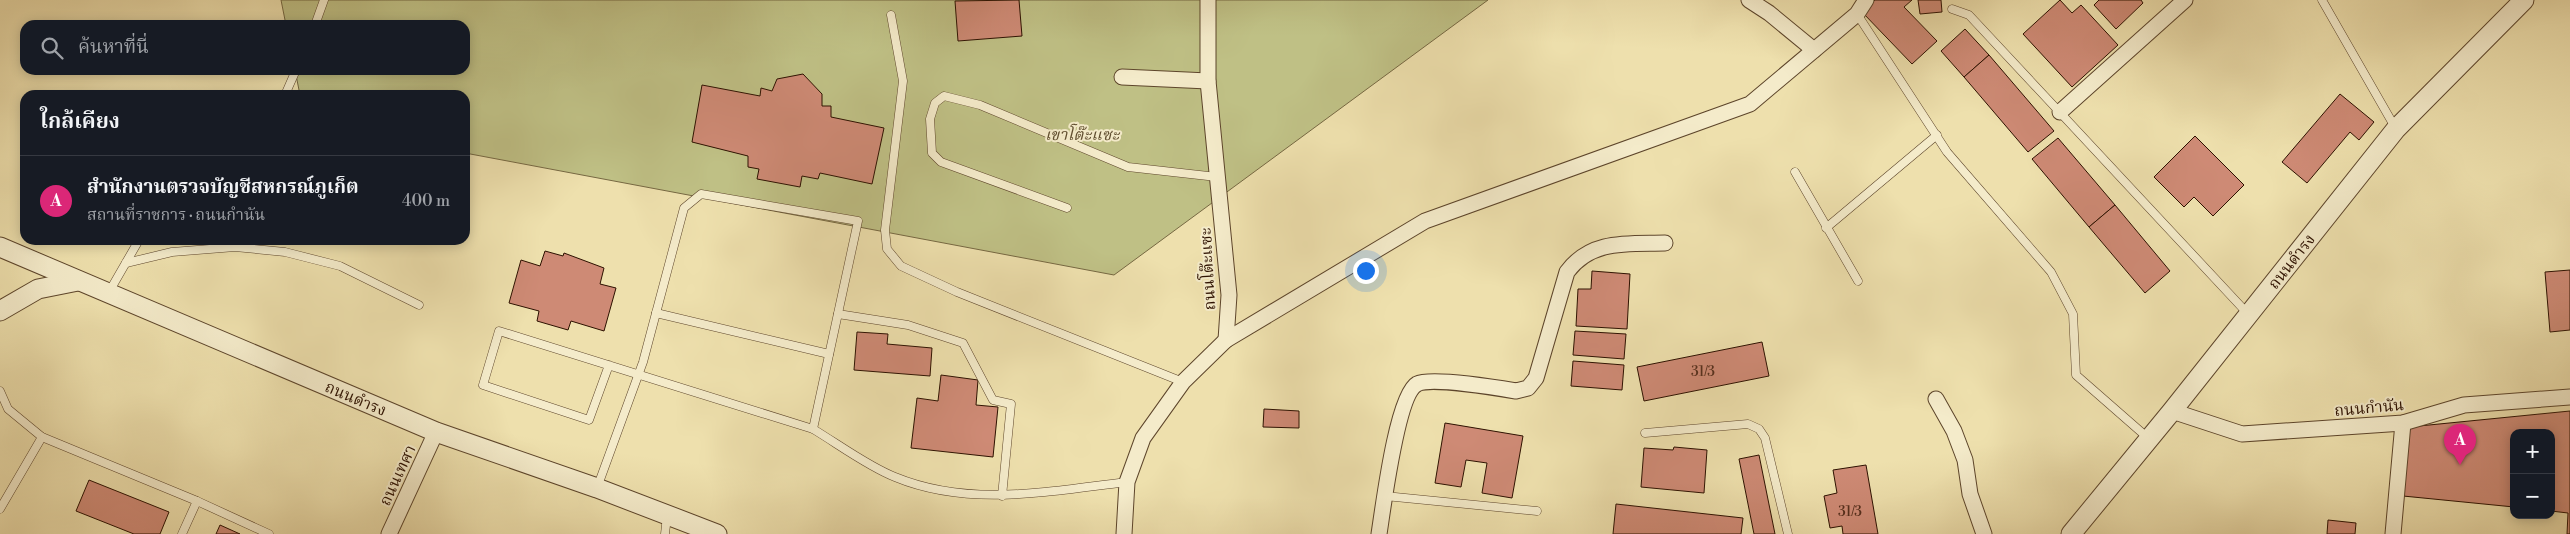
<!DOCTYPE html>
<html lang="th">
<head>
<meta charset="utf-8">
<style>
	:root { --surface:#171b24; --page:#242831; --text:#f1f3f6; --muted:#9ea1a6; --line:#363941; --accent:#db2777 }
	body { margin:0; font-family:"Libre Bodoni","Noto Serif Thai",serif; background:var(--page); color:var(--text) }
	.controls { position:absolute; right:15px; bottom:15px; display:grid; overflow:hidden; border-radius:10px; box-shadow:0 2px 12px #0003 }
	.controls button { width:45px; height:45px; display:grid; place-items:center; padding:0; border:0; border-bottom:1px solid var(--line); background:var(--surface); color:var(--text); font:25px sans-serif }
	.you { position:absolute; left:1365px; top:270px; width:18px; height:18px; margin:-12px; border:4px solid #fff; border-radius:50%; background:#1a73e8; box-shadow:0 0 0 8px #1a73e833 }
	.badge { display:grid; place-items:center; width:32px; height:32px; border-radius:50%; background:var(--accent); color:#fff; font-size:16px; font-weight:700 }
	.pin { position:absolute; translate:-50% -41px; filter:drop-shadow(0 1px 2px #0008) }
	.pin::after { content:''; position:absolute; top:26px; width:18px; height:15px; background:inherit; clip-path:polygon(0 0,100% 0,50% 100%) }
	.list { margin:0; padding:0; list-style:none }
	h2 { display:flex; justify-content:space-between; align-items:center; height:65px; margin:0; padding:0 20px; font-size:21px }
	h2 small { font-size:16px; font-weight:400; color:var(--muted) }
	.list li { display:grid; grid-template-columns:32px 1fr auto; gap:15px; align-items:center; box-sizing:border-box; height:90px; padding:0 20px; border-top:1px solid var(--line) }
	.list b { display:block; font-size:19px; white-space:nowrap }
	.list p { margin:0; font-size:16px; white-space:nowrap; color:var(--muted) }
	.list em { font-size:16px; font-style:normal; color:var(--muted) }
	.icon { flex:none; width:28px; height:28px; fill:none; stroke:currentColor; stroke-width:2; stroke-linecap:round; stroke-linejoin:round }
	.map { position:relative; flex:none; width:2570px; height:534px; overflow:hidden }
	.search { position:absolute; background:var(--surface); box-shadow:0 2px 12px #0003; left:20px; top:20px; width:450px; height:55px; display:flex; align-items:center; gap:12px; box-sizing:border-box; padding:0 18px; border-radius:15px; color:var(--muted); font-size:19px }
	.panel { position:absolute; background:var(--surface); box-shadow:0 2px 12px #0003; left:20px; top:90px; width:450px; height:155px; border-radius:15px }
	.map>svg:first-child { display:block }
</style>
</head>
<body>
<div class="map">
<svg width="2570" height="534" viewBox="0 0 2570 534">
	<rect width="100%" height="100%" fill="#eee0ad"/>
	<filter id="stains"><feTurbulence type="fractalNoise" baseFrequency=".004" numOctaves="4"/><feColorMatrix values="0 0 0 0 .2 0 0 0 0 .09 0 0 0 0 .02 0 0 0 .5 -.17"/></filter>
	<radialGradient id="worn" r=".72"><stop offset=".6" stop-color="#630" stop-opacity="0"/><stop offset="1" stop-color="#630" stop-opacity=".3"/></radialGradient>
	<polygon fill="#bfc085" stroke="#766842" points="281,0 1488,0 1114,275 465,153 465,95 300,95 295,70 465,70 465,25 286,25"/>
	<g fill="#ce8a75" stroke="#2d1100">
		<polygon points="1019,0 1022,36 958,41 955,1"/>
		<polygon points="1875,0 1912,0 1904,7 1937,41 1912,64 1862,12"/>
		<polygon points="1918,0 1941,0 1942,12 1920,14"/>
		<polygon points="2060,0 2072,13 2081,5 2118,45 2072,87 2023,34"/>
		<polygon points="2099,0 2141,0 2143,3 2116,29 2094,5"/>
		<polygon points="1965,29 1989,55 1964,77 1941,51"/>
		<polygon points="1989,55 2054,131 2028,152 1964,77"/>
		<polygon points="803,74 822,94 822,106 831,106 831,117 884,128 872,184 820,173 818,179 802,176 800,187 757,179 759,169 748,167 748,156 692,142 702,85 760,96 761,88 772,91 777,79"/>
		<polygon points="2340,94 2374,122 2359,140 2350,132 2307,183 2282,162"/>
		<polygon points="2195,136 2244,185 2213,216 2194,197 2184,207 2154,177"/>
		<polygon points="2058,138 2115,205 2089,227 2032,159"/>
		<polygon points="2115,205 2170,271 2145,293 2089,227"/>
		<polygon points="545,251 563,256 564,253 604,268 600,284 616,288 604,331 571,321 568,330 537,321 539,311 509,303 521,260 540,266"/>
		<polygon points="2570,270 2570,330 2550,332 2545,272"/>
		<polygon points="1592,271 1630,274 1627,329 1576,326 1578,289 1591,289"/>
		<polygon points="1575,331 1626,334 1624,359 1573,355"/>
		<polygon points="857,332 888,334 887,344 932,348 930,376 854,370"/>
		<polygon points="1762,342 1769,376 1644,401 1637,367"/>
		<polygon points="1573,361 1624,365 1622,390 1571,386"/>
		<polygon points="941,375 978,380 976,405 998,407 993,457 911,448 917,398 938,401"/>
		<polygon points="1264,409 1299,411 1299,428 1263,427"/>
		<polygon points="2570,411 2570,534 2567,534 2568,513 2551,511 2551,433 2514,433 2514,507 2403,496 2409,427"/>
		<polygon points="1445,423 1523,436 1512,498 1482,493 1487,463 1466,460 1461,487 1435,483"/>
		<polygon points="1674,447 1707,450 1704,493 1641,487 1644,448 1673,450"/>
		<polygon points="1759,455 1775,534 1754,534 1739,459"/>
		<polygon points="1866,465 1878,534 1843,534 1842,526 1830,528 1824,496 1837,493 1833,470"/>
		<polygon points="89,480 169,512 160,534 134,534 76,511"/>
		<polygon points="1616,504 1743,518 1741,534 1613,534"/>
		<polygon points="2328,520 2356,523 2355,534 2327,534"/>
		<polygon points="220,525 240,534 216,534"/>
	</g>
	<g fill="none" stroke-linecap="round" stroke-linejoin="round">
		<defs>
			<g id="service">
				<polyline points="2322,0 2396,129"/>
				<polyline points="1952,9 1969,15 2249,315"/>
				<polyline points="1857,14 1947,152 2051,272 2073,314 2076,375 2148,438"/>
				<polyline points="891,15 903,81 885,230 887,249 901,266 957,292 1183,382"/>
				<polyline points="315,25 324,0"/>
				<polyline points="285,95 296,70"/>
				<polyline points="1795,172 1858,281"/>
				<polyline points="1067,208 941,162 932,153 930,119 935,103 944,96 980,105 1128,167 1217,177"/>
				<polyline points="1826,228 1937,135"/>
				<polyline points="126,263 172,252 235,247 285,252 340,266 419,305"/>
				<polyline points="109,292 139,240"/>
				<polyline points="656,313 829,354"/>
				<polyline points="838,314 908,325 963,343 993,400 1011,404 1002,496"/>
				<polyline points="609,365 589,420 483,385 499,331 813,429"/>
				<polyline points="0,391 8,409 42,437 197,501 269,534"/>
				<polyline points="1645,433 1748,424 1759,429 1765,438 1788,534"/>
				<path d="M597 488 643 362 684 208 701 194 858 221 813 429C838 444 869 467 895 477 970 508 1050 491 1127 482"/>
				<polyline points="1385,496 1537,511"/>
				<polyline points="0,509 42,437"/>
				<polyline points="182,534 197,501"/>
				<polyline points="665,534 667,516"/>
			</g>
			<g id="minor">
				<polyline points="1208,0 1208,81 1229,295 1226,340"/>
				<polyline points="1749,0 1769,13 1814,50"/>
				<polyline points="1122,77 1208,81"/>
				<polyline points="2060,112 2185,0"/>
				<polyline points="1936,399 1954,431 1965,460 1970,494 1984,534"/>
				<polyline points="2172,411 2242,434 2403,423 2464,405 2570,397"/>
				<polyline points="389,534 436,432"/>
				<polyline points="1124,534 1127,482 1143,438 1183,382 1226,340 1425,221 1750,104 1857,14 1866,0"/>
				<path d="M1379 534C1383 509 1397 395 1417 384 1431 377 1498 388 1516 391L1528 388 1536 378 1567 272C1591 239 1628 244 1665 243"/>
				<polyline points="2393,534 2403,423"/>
			</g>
			<g id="tertiary">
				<polyline points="0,247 436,432 597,488 717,534"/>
				<polyline points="0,311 38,289 78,281"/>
				<polyline points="2071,534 2172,411 2396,129 2524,0"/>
			</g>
		</defs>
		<use href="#service" stroke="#5d452b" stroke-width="9"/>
		<use href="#minor" stroke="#5d452b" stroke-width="17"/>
		<use href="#tertiary" stroke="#5d452b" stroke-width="21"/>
		<use href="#service" stroke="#f4ebca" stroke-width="8"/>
		<use href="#minor" stroke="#f4ebca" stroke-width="15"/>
		<use href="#tertiary" stroke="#f4ebca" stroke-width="19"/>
	</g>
	<g text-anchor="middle" stroke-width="4" stroke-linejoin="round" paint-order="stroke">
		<g font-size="14" fill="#552f1d">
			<text x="1703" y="376">31/3</text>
			<text x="1850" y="516">31/3</text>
		</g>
		<g font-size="16" font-style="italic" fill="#604e2f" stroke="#f4ebca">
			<text x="1082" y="140">เขาโต๊ะแซะ</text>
		</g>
		<g font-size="16" fill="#2d1100" stroke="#f4ebca">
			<text transform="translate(2291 261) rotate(-52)" y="6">ถนนดำรง</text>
			<text transform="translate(1207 269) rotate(-93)" y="6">ถนนโต๊ะแซะ</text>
			<text transform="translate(356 398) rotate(23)" y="6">ถนนดำรง</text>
			<text transform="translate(2369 407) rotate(-5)" y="6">ถนนกำนัน</text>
			<text transform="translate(397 475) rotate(-65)" y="6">ถนนเทศา</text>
		</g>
	</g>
	<rect width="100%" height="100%" filter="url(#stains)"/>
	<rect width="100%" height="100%" fill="url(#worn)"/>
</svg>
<div class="controls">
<button>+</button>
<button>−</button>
</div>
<div class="you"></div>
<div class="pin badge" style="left:2460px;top:465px">A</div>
<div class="search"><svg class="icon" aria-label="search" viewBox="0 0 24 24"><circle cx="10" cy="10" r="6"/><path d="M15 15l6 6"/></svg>ค้นหาที่นี่</div>
<section class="panel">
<h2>ใกล้เคียง<small></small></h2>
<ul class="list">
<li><span class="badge">A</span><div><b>สำนักงานตรวจบัญชีสหกรณ์ภูเก็ต</b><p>สถานที่ราชการ · ถนนกำนัน</p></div><em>400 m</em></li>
</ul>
</section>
</div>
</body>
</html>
